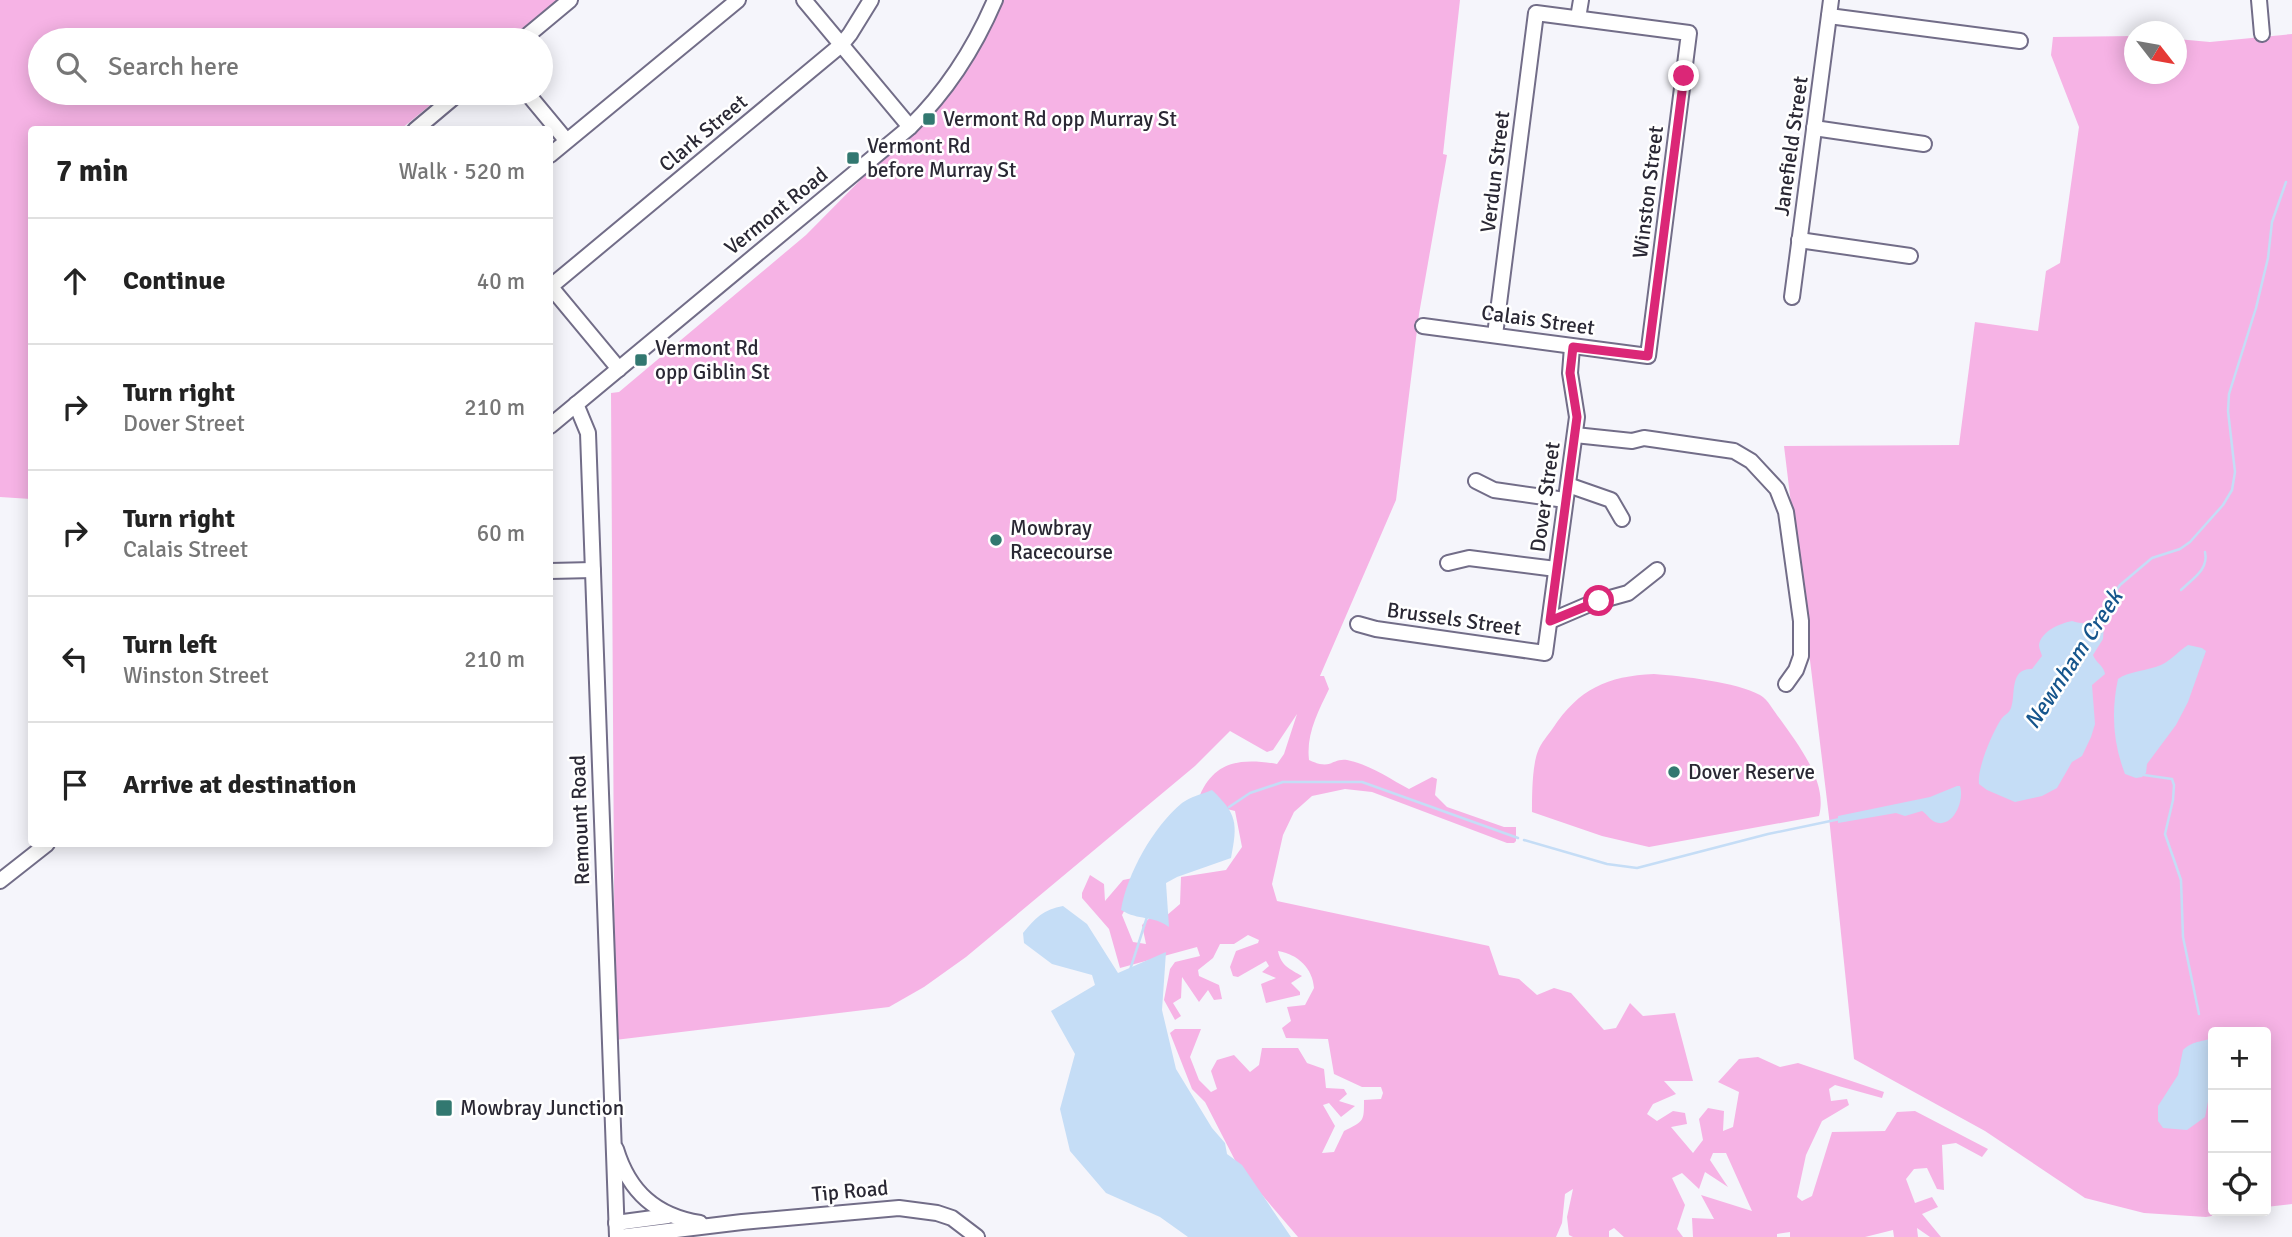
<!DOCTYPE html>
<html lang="en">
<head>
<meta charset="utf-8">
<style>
	:root { --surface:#fff; --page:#f6f6f6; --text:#222; --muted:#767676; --line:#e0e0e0 }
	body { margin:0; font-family:Signika,sans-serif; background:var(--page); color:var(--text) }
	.controls { position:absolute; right:21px; bottom:21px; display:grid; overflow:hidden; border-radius:7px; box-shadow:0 4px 18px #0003 }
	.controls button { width:63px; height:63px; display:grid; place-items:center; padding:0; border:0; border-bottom:2px solid var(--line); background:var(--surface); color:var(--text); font:35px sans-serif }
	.compass { position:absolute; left:2124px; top:21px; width:63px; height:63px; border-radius:50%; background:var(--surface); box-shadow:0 4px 18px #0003; rotate:121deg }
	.stop { position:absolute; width:21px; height:21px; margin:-16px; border:5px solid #db2777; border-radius:50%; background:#fff }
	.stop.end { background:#db2777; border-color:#fff; box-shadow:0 2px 7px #0008 }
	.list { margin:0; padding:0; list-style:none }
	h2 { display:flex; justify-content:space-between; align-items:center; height:91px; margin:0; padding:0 28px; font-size:30px }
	h2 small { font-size:23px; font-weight:400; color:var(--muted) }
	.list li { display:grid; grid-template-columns:46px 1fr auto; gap:21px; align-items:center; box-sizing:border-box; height:126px; padding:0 28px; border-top:2px solid var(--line) }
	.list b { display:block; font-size:26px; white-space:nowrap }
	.list p { margin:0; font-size:23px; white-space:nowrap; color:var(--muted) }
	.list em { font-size:23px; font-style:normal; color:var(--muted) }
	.icon { flex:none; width:38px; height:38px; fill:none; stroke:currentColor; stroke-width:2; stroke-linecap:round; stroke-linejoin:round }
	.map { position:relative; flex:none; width:2292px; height:1237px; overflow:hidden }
	.search { position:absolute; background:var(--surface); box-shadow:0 4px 18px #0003; left:28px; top:28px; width:525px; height:77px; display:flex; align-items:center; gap:18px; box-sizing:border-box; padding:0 24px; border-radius:38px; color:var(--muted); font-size:26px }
	.panel { position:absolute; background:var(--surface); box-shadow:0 4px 18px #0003; left:28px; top:126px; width:525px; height:721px; border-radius:7px }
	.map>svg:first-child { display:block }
</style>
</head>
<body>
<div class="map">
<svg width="2292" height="1237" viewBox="0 0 2292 1237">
	<rect width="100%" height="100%" fill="#f5f5fb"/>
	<g fill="#f6b3e5">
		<polygon points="0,0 557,0 508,40 40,40 40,93 445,93 401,129 32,130 31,499 0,497"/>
		<path d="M1002 0H1460L1443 154 1447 155 1419 314 1396 500 1320 676H1324L1329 689C1318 712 1306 734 1309 760 1332 771 1331 758 1347 760 1369 764 1390 779 1409 789L1432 777 1437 779 1435 795 1447 807 1504 827H1516V841L1514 843H1507L1372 792 1345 789 1312 796 1294 812 1283 835 1272 884 1277 901 1489 946 1499 975 1519 979 1537 995 1554 988 1571 993 1604 1030 1616 1028 1630 1003 1643 1016 1675 1013 1693 1081H1664L1676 1094 1653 1104 1647 1114 1657 1121 1673 1111 1685 1113 1687 1124 1671 1127 1693 1153 1703 1140 1699 1119 1708 1108 1724 1111 1723 1131 1733 1127 1739 1092 1718 1082 1739 1059 1758 1057 1780 1067 1798 1063 1884 1092 1882 1098 1835 1085 1829 1089 1831 1101 1847 1099 1849 1105 1822 1121 1806 1155 1797 1197 1802 1201 1812 1196 1832 1132 1885 1131 1897 1112 1915 1111 1988 1149 1982 1157 1956 1143 1942 1145 1944 1190 1937 1189 1927 1168 1914 1169 1906 1179 1915 1203 1932 1197 1938 1207 1922 1214 1941 1237H1930L1917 1228 1918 1237H1894L1893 1230 1865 1237H1790V1232L1777 1234V1237H1693L1692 1218 1714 1219 1701 1195 1752 1211 1726 1153H1713L1710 1160 1728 1187 1705 1172 1699 1189 1682 1173 1672 1178 1685 1205 1677 1229 1683 1237H1624L1614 1228 1609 1231V1237H1573L1569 1235 1567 1217 1573 1189 1565 1194 1562 1223 1556 1237H1298L1239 1168 1205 1102 1192 1089 1170 1033 1175 1029H1201L1190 1057 1199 1080 1211 1092 1217 1089 1211 1071 1217 1060 1234 1055 1250 1072 1259 1065 1262 1048H1298L1307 1063 1324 1069 1326 1088 1344 1089 1347 1094 1339 1101 1355 1106 1341 1117 1329 1103 1323 1105 1335 1126 1322 1153 1334 1152 1344 1131C1364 1121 1364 1122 1364 1100L1381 1099 1383 1093 1381 1087H1362L1334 1074 1328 1039 1286 1038 1282 1028 1291 1021 1287 1007 1305 1005 1314 988C1313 969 1298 954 1278 951 1281 966 1290 969 1302 976L1291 983 1300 992V995L1266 1003 1261 984 1276 978 1262 972 1269 966 1266 961 1238 977 1233 976 1230 967 1236 951 1258 943 1259 940 1248 935 1234 944H1220L1213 958 1198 970 1199 976 1219 985 1222 999 1214 1000 1208 990 1199 1002 1182 977 1181 998 1173 1003 1181 1016 1175 1020 1164 1000 1170 969 1175 962 1200 956 1197 947 1120 968 1109 929 1082 898V893L1090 875 1104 884 1105 901 1123 880 1133 878 1137 886 1122 915 1133 942 1146 944 1142 925 1153 915 1166 916 1180 904 1181 877 1226 870 1242 847 1235 811 1211 805 1200 795C1215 760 1243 758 1277 764L1284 754 1297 714 1273 750 1267 752 1230 731 1195 766 966 957 924 987 889 1007 615 1040 611 393 619 392 806 235 897 143 995 17Z"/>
		<polygon points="2292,34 2292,1204 2266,1207 2266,1032 2213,1032 2213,1211 2240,1211 2206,1217 2144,1213 2085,1198 1985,1131 1854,1059 1829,817 1784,446 1959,445 1975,322 2038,331 2046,271 2060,263 2079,127 2051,55 2053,37 2134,36 2134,74 2176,74 2177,39 2210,42"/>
		<path d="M1654 674C1681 676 1737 682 1760 695 1768 699 1774 712 1780 719 1799 746 1828 782 1819 816L1649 847 1602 836 1532 812C1532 796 1532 766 1538 751 1541 743 1548 735 1553 728 1579 689 1607 676 1654 674Z"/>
	</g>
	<g fill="#c5ddf6">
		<path d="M2072 621C2084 625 2093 622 2104 626L2103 639 2093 655C2096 663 2104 666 2105 674L2092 685 2095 724 2091 737 2082 756 2072 762 2057 788 2042 796 2015 802 1987 790 1979 784C1977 768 1992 734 2000 721 2003 715 2009 714 2011 708 2016 695 2009 668 2032 669L2042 656C2041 652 2039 649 2039 645 2041 631 2061 623 2072 621Z"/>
		<path d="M2188 645 2202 648 2206 651 2188 702 2176 725 2147 764 2146 773 2142 777 2136 778 2125 774C2113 743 2111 712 2118 679 2129 671 2147 671 2161 665 2172 660 2178 651 2188 645Z"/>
		<path d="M1957 786H1960C1965 802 1952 829 1935 822 1930 820 1927 814 1922 811L1905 816 1896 813 1838 823V816L1930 797Z"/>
		<path d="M1212 790C1237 814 1238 823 1231 858L1177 877 1166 883 1169 927C1153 915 1139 921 1121 910 1127 874 1153 827 1182 803 1190 797 1202 794 1212 790Z"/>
		<path d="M1063 906 1087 924 1118 973 1166 952 1162 1010 1176 1069 1212 1128 1225 1143 1227 1154 1242 1165 1291 1237H1188L1160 1217 1106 1193 1070 1151 1060 1109 1075 1054 1051 1011 1095 985 1092 975 1052 964 1024 943 1023 933C1035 918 1044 909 1063 906Z"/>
		<path d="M2213 1037V1076L2205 1117 2187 1130 2163 1128 2158 1121V1106L2178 1075 2183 1050C2195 1039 2203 1043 2213 1037Z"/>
	</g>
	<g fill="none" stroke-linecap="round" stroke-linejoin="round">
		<g stroke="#c5ddf6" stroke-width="2.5">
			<path d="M2181 590C2192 579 2209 570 2205 552"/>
			<polyline points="2097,626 2108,602 2120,585 2152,558 2180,549 2190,542 2223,505 2232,490 2235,472 2228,411 2229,394 2256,308 2268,258 2272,222 2286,182"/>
			<polyline points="2144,775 2172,779 2174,785 2173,800 2165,834 2181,880 2183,937 2199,1014"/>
			<polyline points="1229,807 1250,793 1283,782 1362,782 1518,838"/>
			<polyline points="1524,840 1607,864 1637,868 1768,834 1840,819"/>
			<polyline points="1130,970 1147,917"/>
		</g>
		<defs>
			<g id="minor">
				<polyline points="804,0 910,127"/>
				<polyline points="2259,0 2262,34"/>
				<polyline points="1829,16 2020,41"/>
				<polyline points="1578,18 1581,0"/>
				<polyline points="522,40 570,0"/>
				<polyline points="527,93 566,140"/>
				<polyline points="1814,128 1924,144"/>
				<polyline points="415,130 459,93"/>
				<polyline points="550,155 738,0"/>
				<polyline points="1799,240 1910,256"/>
				<polyline points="550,286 619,369"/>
				<polyline points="550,287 841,45 850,34 871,0"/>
				<polyline points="1792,297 1831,0"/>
				<polyline points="1423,326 1648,356 1689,33 1536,13 1495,335"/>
				<polyline points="576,404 588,433 617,1237"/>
				<path d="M550 426 910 127C948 90 974 49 995 0"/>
				<polyline points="1575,435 1632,441 1644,438 1734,451 1751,461 1777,489 1786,512 1801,621 1801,656 1796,670 1786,684"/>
				<polyline points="1476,481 1494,490 1565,500"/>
				<polyline points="1568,485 1611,500 1622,519"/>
				<polyline points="1448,563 1469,558 1556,569"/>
				<polyline points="550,571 593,570"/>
				<polyline points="1550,621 1592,603 1628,593 1657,570"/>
				<polyline points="1358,624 1376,629 1545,653 1577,417 1570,373 1572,347"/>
				<polyline points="0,881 47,844"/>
				<path d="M616 1149C629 1192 656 1216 700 1223"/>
				<polyline points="616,1223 668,1216"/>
				<polyline points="619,1237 742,1222 899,1208 937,1213 952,1218 977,1237"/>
			</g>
		</defs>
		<use href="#minor" stroke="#726d88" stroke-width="18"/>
		<use href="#minor" stroke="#fff" stroke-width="14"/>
	</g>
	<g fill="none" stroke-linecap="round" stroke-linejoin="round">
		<polyline stroke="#db2777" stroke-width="9" points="1599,601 1550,621 1577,417 1570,373 1573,347 1648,356 1684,76"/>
	</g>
	<g fill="#327870" stroke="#fff" stroke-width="2.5">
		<rect x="922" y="112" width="14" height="14" rx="3.5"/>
		<rect x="846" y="151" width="14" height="14" rx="3.5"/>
		<rect x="634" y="353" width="14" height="14" rx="3.5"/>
		<circle cx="996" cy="540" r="7"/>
		<circle cx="1674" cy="772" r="7"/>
		<rect x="435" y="1099" width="18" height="18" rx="3.5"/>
	</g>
	<g text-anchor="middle" stroke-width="5" stroke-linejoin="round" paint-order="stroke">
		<g font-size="21" fill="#2a2834" stroke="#fff" text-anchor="start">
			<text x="943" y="126">Vermont Rd opp Murray St</text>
			<text x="867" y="153">Vermont Rd<tspan x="867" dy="24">before Murray St</tspan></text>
			<text x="655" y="355">Vermont Rd<tspan x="655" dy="24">opp Giblin St</tspan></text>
			<text x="1010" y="535">Mowbray<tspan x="1010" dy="24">Racecourse</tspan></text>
			<text x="1688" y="779">Dover Reserve</text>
			<text x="460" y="1115">Mowbray Junction</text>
		</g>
		<g font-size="21" fill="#2a2834" stroke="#fff">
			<text transform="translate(703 133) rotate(-40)" y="7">Clark Street</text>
			<text transform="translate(1791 146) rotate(-82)" y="7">Janefield Street</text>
			<text transform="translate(1495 172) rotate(-83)" y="7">Verdun Street</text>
			<text transform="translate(1648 192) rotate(-83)" y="7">Winston Street</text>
			<text transform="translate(776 211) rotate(-39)" y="7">Vermont Road</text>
			<text transform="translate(1538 320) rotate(8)" y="7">Calais Street</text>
			<text transform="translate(1545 497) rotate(-82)" y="7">Dover Street</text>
			<text transform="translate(1454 619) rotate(8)" y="7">Brussels Street</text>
			<text transform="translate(580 820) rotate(-92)" y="7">Remount Road</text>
			<text transform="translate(850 1191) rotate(-5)" y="7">Tip Road</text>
		</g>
		<g font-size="23" font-style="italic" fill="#15558c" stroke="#fff">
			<text transform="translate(2073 659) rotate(-57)" y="8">Newnham Creek</text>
		</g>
	</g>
</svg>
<div class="controls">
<button>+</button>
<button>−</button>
<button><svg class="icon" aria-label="locate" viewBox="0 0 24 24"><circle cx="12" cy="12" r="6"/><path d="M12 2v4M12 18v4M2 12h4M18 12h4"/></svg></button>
</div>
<svg class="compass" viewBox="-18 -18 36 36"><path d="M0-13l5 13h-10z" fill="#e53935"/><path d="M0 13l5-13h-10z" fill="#767676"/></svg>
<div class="stop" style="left:1599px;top:601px"></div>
<div class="stop end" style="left:1684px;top:76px"></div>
<div class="search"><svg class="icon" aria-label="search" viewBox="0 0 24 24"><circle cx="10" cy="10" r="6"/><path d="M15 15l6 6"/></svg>Search here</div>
<section class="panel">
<h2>7 min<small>Walk · 520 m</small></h2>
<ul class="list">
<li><svg class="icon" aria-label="ahead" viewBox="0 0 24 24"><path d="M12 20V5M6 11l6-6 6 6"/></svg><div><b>Continue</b></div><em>40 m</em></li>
<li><svg class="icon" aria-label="right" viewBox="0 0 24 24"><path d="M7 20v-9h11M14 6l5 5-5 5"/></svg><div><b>Turn right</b><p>Dover Street</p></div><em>210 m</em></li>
<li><svg class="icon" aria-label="right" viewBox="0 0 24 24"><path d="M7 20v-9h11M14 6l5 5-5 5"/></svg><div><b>Turn right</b><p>Calais Street</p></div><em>60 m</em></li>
<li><svg class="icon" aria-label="left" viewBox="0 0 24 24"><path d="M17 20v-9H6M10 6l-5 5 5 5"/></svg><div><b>Turn left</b><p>Winston Street</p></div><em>210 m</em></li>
<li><svg class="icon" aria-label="arrive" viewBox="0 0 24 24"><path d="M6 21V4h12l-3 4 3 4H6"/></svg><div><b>Arrive at destination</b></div></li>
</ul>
</section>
</div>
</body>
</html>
